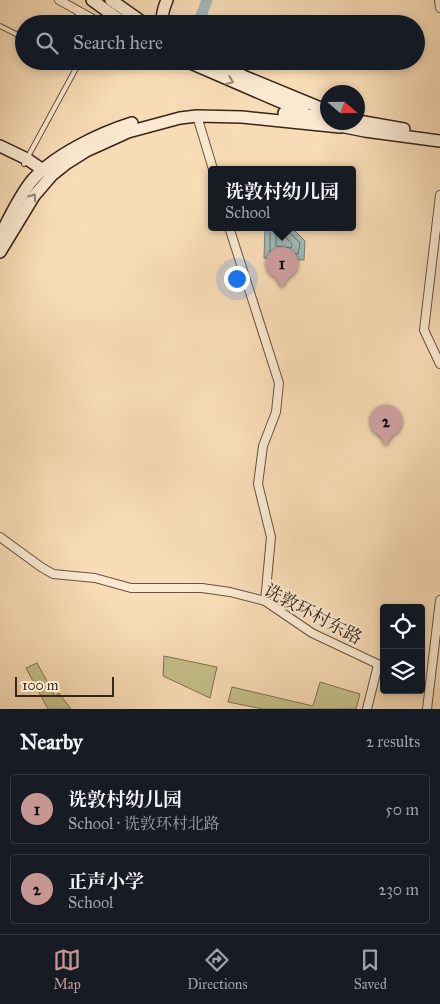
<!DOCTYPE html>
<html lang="en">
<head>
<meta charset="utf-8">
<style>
	:root { --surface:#171b24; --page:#20242c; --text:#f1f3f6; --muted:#9ea1a6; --line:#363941; --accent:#c59692 }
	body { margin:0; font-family:"IM FELL Great Primer","Noto Serif SC",serif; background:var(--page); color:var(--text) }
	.controls { position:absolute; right:15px; bottom:15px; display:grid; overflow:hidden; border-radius:5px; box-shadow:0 2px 8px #0003 }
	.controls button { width:45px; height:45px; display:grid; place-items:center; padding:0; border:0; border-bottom:1px solid var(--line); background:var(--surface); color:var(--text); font:25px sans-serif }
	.compass { position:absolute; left:320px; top:85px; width:45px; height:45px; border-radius:50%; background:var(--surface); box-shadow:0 2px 8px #0003; rotate:110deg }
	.scale { position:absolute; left:15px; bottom:12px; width:99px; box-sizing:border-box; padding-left:5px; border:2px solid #372518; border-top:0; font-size:14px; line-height:18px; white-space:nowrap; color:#372518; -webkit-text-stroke:4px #fae8d0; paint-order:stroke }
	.you { position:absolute; left:236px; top:278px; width:18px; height:18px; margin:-12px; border:4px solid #fff; border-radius:50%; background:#1a73e8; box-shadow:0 0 0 8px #1a73e833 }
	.badge { display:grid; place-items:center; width:32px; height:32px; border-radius:50%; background:var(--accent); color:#111; font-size:16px; font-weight:700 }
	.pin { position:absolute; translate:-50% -41px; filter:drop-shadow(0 1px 2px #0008) }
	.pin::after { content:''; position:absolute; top:26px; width:18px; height:15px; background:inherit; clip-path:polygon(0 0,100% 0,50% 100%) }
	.popup { position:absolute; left:208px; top:166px; width:148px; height:65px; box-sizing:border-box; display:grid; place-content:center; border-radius:5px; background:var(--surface); filter:drop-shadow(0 1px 4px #0005); font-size:16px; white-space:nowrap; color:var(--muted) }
	.popup b { font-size:19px; color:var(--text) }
	.popup::after { content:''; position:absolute; left:50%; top:100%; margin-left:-10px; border:10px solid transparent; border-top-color:var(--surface) }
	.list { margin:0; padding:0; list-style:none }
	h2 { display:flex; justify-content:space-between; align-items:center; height:65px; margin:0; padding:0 20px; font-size:21px }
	h2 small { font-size:16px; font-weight:400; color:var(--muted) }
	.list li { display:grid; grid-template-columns:32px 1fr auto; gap:15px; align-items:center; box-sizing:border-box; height:70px; margin:0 10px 10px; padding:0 10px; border:1px solid var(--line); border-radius:5px }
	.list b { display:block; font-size:19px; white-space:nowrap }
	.list p { margin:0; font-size:16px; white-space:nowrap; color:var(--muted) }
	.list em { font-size:16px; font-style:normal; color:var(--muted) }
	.icon { flex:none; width:28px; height:28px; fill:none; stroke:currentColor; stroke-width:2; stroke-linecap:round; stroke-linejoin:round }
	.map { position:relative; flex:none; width:440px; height:709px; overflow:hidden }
	.search { position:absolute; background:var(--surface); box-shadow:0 2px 8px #0003; left:15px; right:15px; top:15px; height:55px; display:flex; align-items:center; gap:12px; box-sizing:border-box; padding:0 18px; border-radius:28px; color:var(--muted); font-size:19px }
	.sheet { height:225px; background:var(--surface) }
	nav { display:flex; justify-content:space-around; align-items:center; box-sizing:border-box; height:70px; border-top:1px solid var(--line); background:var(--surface); font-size:14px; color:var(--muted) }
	nav a { display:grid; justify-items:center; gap:2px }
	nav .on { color:var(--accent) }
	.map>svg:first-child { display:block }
</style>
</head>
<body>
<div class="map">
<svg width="440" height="709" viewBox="0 0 440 709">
	<rect width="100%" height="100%" fill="#f8dcb6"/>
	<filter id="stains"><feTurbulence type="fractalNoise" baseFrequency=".004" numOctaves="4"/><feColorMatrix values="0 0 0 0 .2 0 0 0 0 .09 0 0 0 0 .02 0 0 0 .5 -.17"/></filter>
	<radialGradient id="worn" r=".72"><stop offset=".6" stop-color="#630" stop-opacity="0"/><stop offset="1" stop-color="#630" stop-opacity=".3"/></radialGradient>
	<g fill="#c4be89" stroke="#7e7250">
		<polygon points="164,656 217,667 210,698 163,676"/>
		<polygon points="37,663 55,696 59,693 71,709 48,709 26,668"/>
		<polygon points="320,682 360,694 356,709 263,709 228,702 232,687 313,706"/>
	</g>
	<polygon fill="#a0bab7" stroke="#767e77" points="265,227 291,227 305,241 304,260 264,258"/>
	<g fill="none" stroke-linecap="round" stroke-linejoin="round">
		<g stroke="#6c7068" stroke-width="1">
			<polyline points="270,227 270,253 298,254 300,243 289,232 288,227"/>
			<polyline points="276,227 276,246 291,248 292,244 283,234 282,227"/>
		</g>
		<polyline stroke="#a0bab7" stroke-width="11" points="198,24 207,0"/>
		<defs>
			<g id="lane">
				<polyline points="77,13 87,24"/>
				<polyline points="0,26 24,38"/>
				<polyline points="24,164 80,61"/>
			</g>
			<g id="street">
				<polyline points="59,0 102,24"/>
				<polyline points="439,0 440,8"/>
				<polyline points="197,116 213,169"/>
				<polyline points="440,195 424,330 440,364"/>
				<polyline points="229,227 279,383 276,412 263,446 258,484 271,537 265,601"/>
				<polyline points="0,537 41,567 53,574 95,578 131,588 202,588 230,592 265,601 312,633 384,667"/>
				<polyline points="367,709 378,665"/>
				<polyline points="427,709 440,600"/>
			</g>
			<g id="secondary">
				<polyline points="92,0 125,24"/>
				<polyline points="111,0 145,24"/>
				<path d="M163 24C161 17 164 7 167 0"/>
				<polyline points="186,61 304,112"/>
				<polyline points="214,61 243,76 328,111"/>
				<polyline points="284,113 328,117"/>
				<polyline points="358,121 404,129"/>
				<polyline points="335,125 365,131 440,141"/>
				<polyline points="0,146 27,159 43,170"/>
				<path d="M0 236C9 218 18 199 30 183 51 156 100 133 132 123"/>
				<polyline points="0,252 34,196 52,175 67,163 86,151 128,132 180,118 197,116 242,117 340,127"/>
			</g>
		</defs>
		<use href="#lane" stroke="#675340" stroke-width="6"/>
		<use href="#street" stroke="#675340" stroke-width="10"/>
		<use href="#secondary" stroke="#372518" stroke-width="14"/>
		<use href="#lane" stroke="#fae8d0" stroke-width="4"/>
		<use href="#street" stroke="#fae8d0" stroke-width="8"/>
		<use href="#secondary" stroke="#fae8d0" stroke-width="11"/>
	</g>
	<defs><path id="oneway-chevron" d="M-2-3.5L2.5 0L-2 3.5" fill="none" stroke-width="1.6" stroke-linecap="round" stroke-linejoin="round" transform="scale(1.25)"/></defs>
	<g stroke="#988674">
		<use href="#oneway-chevron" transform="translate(230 81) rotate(23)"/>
		<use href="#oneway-chevron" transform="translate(33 197) rotate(-54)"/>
	</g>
	<g text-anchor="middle" stroke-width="4.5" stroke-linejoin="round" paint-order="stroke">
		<g font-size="18" fill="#372518" stroke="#fae8d0">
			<text transform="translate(313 614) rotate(28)" y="6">诜敦环村东路</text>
		</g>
	</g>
	<rect width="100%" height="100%" filter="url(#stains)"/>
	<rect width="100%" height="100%" fill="url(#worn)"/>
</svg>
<div class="controls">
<button><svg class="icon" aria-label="locate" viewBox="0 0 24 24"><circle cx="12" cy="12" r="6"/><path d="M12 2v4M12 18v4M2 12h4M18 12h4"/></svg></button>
<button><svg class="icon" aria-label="layers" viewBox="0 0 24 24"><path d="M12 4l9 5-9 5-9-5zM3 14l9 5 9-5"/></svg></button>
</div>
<svg class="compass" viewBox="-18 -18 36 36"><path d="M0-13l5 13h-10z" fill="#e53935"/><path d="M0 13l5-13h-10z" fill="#9ea1a6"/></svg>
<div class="scale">100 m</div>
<div class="you"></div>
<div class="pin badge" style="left:282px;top:288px">1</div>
<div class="popup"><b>诜敦村幼儿园</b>School</div>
<div class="pin badge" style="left:386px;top:446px">2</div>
<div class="search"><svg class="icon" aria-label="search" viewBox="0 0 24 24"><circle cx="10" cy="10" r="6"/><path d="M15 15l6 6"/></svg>Search here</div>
</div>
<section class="sheet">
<h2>Nearby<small>2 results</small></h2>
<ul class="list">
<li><span class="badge">1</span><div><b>诜敦村幼儿园</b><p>School · 诜敦环村北路</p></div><em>50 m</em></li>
<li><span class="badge">2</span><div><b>正声小学</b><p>School</p></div><em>230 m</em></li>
</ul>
</section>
<nav>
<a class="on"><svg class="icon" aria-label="map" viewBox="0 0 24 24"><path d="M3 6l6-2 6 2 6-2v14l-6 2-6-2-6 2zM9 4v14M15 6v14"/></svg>Map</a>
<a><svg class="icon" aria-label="directions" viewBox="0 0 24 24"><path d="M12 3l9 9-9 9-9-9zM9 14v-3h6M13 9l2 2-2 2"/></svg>Directions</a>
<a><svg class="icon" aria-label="saved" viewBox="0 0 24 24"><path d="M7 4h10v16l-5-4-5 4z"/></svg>Saved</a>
</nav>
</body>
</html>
